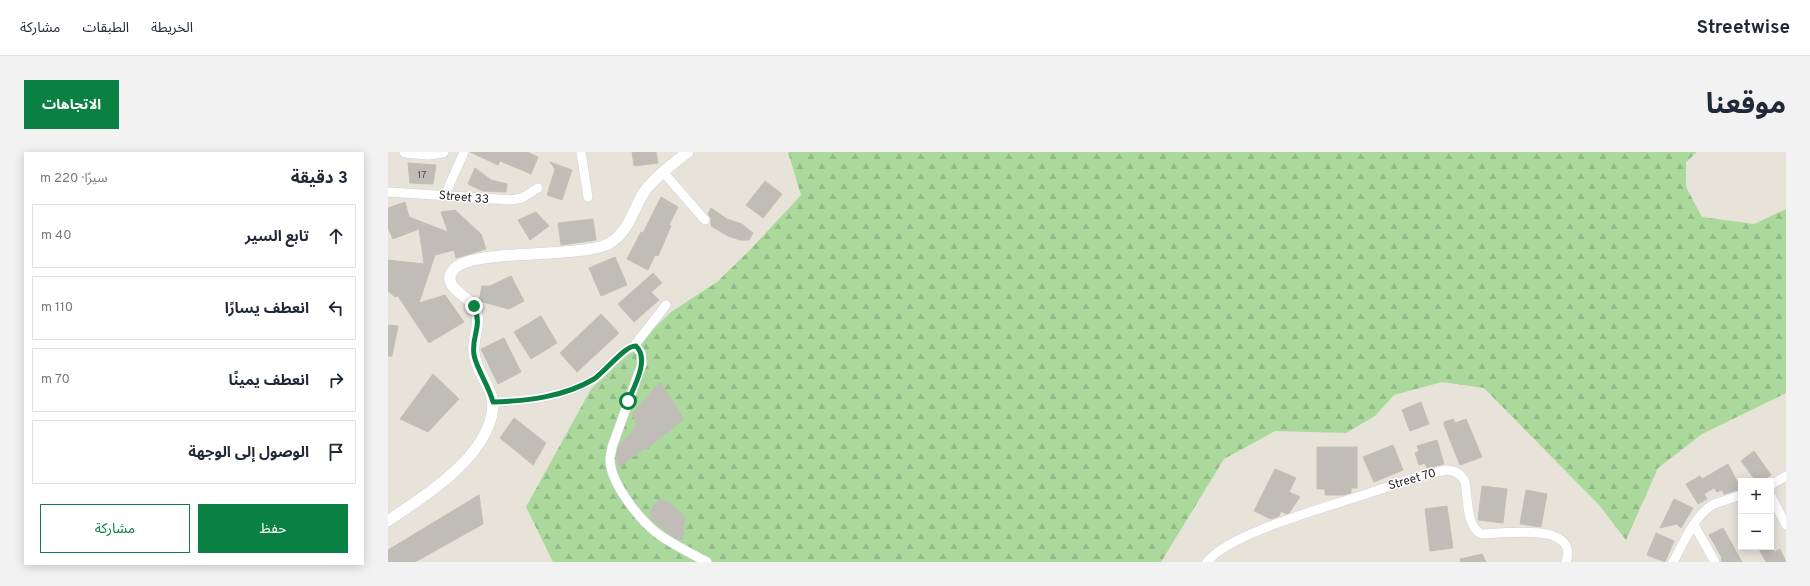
<!DOCTYPE html>
<html lang="ar">
<head>
<meta charset="utf-8">
<style>
	:root { --surface:#fff; --page:#f2f2f3; --text:#1f2937; --muted:#747a83; --line:#e0e1e3; --accent:#0b8043 }
	body { margin:0; font-family:Overpass,"Noto Sans Arabic",sans-serif; background:var(--page); color:var(--text); direction:rtl }
	.controls { position:absolute; right:12px; bottom:12px; display:grid; overflow:hidden; border-radius:0px; box-shadow:0 2px 10px #0003 }
	.controls button { width:36px; height:36px; display:grid; place-items:center; padding:0; border:0; border-bottom:1px solid var(--line); background:var(--surface); color:var(--text); font:20px sans-serif }
	.stop { position:absolute; width:12px; height:12px; margin:-9px; border:3px solid #0b8043; border-radius:50%; background:#fff }
	.stop.end { background:#0b8043; border-color:#fff; box-shadow:0 1px 4px #0008 }
	.list { margin:0; padding:0; list-style:none }
	h2 { display:flex; justify-content:space-between; align-items:center; height:52px; margin:0; padding:0 16px; font-size:17px }
	h2 small { font-size:13px; font-weight:400; color:var(--muted) }
	.list li { display:grid; grid-template-columns:26px 1fr auto; gap:12px; align-items:center; box-sizing:border-box; height:64px; margin:0 8px 8px; padding:0 8px; border:1px solid var(--line); border-radius:0px }
	.list b { display:block; font-size:15px; white-space:nowrap }
	.list em { font-size:13px; font-style:normal; color:var(--muted) }
	.actions { display:flex; gap:8px; padding:12px 16px }
	.actions a { flex:1; padding:9px 0; border:1px solid var(--accent); border-radius:0px; text-align:center; font-size:14px; color:var(--accent) }
	.actions .main { background:var(--accent); color:#fff }
	.icon { flex:none; width:22px; height:22px; fill:none; stroke:currentColor; stroke-width:2; stroke-linecap:round; stroke-linejoin:round }
	.map { position:relative; flex:none; width:1398px; height:410px; overflow:hidden; direction:ltr; border-radius:0px }
	header { display:flex; align-items:center; gap:24px; box-sizing:border-box; height:56px; padding:0 20px; background:var(--surface); border-bottom:1px solid var(--line) }
	header strong { font-size:19px }
	nav { display:flex; gap:22px; margin-inline-start:auto; font-size:14px }
	.intro { display:flex; align-items:center; justify-content:space-between; box-sizing:border-box; height:96px; padding:0 24px }
	h1 { margin:0; font-size:28px }
	.button { padding:10px 18px; border-radius:0px; background:var(--accent); color:#fff; font-size:14px; font-weight:700 }
	main { display:flex; gap:24px; padding:0 24px }
	aside { flex:1; background:var(--surface); border-radius:0px; box-shadow:0 2px 10px #0003 }
	.map>svg:first-child { display:block }
</style>
</head>
<body>
<header>
<strong>Streetwise</strong>
<nav><a>الخريطة</a><a>الطبقات</a><a>مشاركة</a></nav>
</header>
<div class="intro"><h1>موقعنا</h1><a class="button">الاتجاهات</a></div>
<main>
<div class="map">
<svg width="1398" height="410" viewBox="0 0 1398 410">
	<defs>
		<pattern id="forest-firs" width="22" height="20" patternUnits="userSpaceOnUse"><rect width="22" height="20" fill="#aad99b"/><path d="M5 1l3.5 6h-7zM16 11l3.5 6h-7z" fill="#92ba86"/></pattern>
	</defs>
	<rect width="100%" height="100%" fill="#e8e3d9"/>
	<polygon fill="url(#forest-firs)" points="400,0 1309,0 1298,10 1298,35 1314,65 1366,72 1398,57 1398,241 1314,282 1270,316 1238,388 1212,354 1096,236 1054,230 1006,243 987,264 958,281 887,279 836,307 773,410 165,410 138,355 203,237 283,160 329,130 361,99 413,43"/>
	<g fill="#c0bdb6" stroke="#c2bfb4">
		<polygon points="82,0 139,0 150,5 143,22 112,9 110,13"/>
		<polygon points="244,0 268,0 270,11 246,14"/>
		<polygon points="162,10 184,18 174,48 159,43 167,17"/>
		<polygon points="20,11 48,13 45,32 22,31"/>
		<polygon points="87,16 103,28 119,32 118,40 95,39 80,32"/>
		<polygon points="377,29 394,42 375,66 358,53"/>
		<polygon points="273,45 290,55 281,73 283,74 270,104 267,103 260,118 239,107 253,80 255,81"/>
		<polygon points="17,50 21,65 60,80 53,60 67,58 93,82 98,97 68,106 66,98 47,103 31,151 57,143 76,170 41,191 10,144 7,145 0,139 0,108 36,112 31,77 5,87 0,76 0,56"/>
		<polygon points="323,56 339,67 354,72 365,81 361,88 352,88 340,84 323,74 323,66 320,62"/>
		<polygon points="148,60 161,74 142,88 130,68"/>
		<polygon points="205,67 208,88 173,93 170,71"/>
		<polygon points="227,105 239,133 213,144 201,116"/>
		<polygon points="265,121 274,131 263,140 271,148 246,170 230,152"/>
		<polygon points="123,124 136,149 121,157 91,149 94,134 102,134"/>
		<polygon points="213,162 231,181 189,220 172,201"/>
		<polygon points="153,164 169,191 143,207 126,180"/>
		<polygon points="0,173 10,174 4,204 0,204"/>
		<polygon points="116,186 133,220 110,232 93,197"/>
		<polygon points="45,222 71,247 40,280 12,267"/>
		<polygon points="272,230 296,267 257,298 257,296 231,315 228,305 231,294 249,274 244,262"/>
		<polygon points="1033,250 1041,272 1022,279 1014,258"/>
		<polygon points="126,266 158,291 145,313 112,286"/>
		<polygon points="1065,267 1067,271 1078,267 1094,305 1072,313 1056,273 1056,270"/>
		<polygon points="1049,288 1056,312 1039,316 1037,311 1031,313 1027,301 1031,299 1029,294"/>
		<polygon points="1005,293 1015,318 986,330 975,305"/>
		<polygon points="929,295 969,295 969,336 963,336 963,341 954,343 937,343 937,337 929,337"/>
		<polygon points="1366,299 1383,323 1374,329 1368,329 1353,309"/>
		<polygon points="1340,312 1353,337 1336,342 1334,338 1329,340 1326,336 1316,342 1319,347 1310,352 1298,332 1312,324 1314,327"/>
		<polygon points="887,317 908,326 901,340 912,345 901,361 898,362 893,359 891,364 883,367 866,359"/>
		<polygon points="1094,334 1119,337 1115,371 1090,368"/>
		<polygon points="1138,338 1159,342 1153,375 1132,372"/>
		<polygon points="91,343 95,372 27,410 0,410 0,398"/>
		<polygon points="272,347 283,352 297,365 295,384 290,388 263,367 263,357"/>
		<polygon points="1286,347 1305,356 1293,376 1289,372 1272,376"/>
		<polygon points="1059,354 1065,396 1042,399 1037,357"/>
		<polygon points="1335,376 1340,385 1354,410 1333,410 1334,406 1321,383"/>
		<polygon points="1268,381 1286,389 1277,410 1259,403"/>
		<polygon points="1370,395 1384,395 1386,400 1392,397 1398,410 1378,410"/>
		<polygon points="1094,402 1098,410 1073,410 1072,407"/>
	</g>
	<g fill="none" stroke-linecap="round" stroke-linejoin="round">
		<defs>
			<g id="minor">
				<polyline points="193,0 200,45"/>
				<polyline points="275,20 317,68"/>
				<polyline points="0,40 124,48 134,46 150,36"/>
				<polyline points="57,43 76,0"/>
				<polyline points="246,194 278,153"/>
				<path d="M105 250C139 249 176 245 206 227 217 220 237 193 248 194L253 201 254 212 224 295C224 299 222 303 222 307 222 332 254 371 273 384 288 394 304 402 319 410"/>
				<polyline points="1383,333 1398,324"/>
				<polyline points="1383,344 1398,373"/>
				<polyline points="1306,373 1327,410"/>
				<path d="M819 410C840 382 936 356 972 344 1001 335 1029 323 1059 318 1068 319 1073 322 1077 330 1080 346 1078 373 1093 382 1114 382 1192 369 1178 410"/>
				<path d="M1285 410C1295 392 1307 362 1326 352 1335 349 1344 346 1353 343"/>
			</g>
			<g id="tertiary">
				<polyline points="17,0 40,2 55,0"/>
				<path d="M0 369C34 345 83 316 100 275 115 238 90 231 86 201 84 185 95 171 86 154 80 144 51 134 66 117 85 96 188 107 220 92 242 81 245 54 259 36 271 22 285 11 300 0"/>
			</g>
		</defs>
		<use href="#minor" stroke="#cfd0de" stroke-width="10"/>
		<use href="#tertiary" stroke="#cfd0de" stroke-width="12"/>
		<use href="#minor" stroke="#fff" stroke-width="9"/>
		<use href="#tertiary" stroke="#fff" stroke-width="11"/>
	</g>
	<g fill="none" stroke-linecap="round" stroke-linejoin="round">
		<path stroke="#0b8043" stroke-width="5" d="M86 154C95 176 83 183 86 203 89 218 101 234 105 250 139 249 176 245 206 227 217 220 237 193 248 194 262 207 246 235 240 249"/>
	</g>
	<g text-anchor="middle" stroke-width="3" stroke-linejoin="round" paint-order="stroke">
		<g font-size="10" fill="#4d4c4b">
			<text x="34" y="26">17</text>
		</g>
		<g font-size="12" fill="#272727" stroke="#fff">
			<text transform="translate(76 45) rotate(5)" y="4">Street 33</text>
			<text transform="translate(1024 327) rotate(-16)" y="4">Street 70</text>
		</g>
	</g>
</svg>
<div class="controls">
<button>+</button>
<button>−</button>
</div>
<div class="stop" style="left:240px;top:249px"></div>
<div class="stop end" style="left:86px;top:154px"></div>
</div>
<aside>
<h2>3 دقيقة<small>سيرًا · 220 m</small></h2>
<ul class="list">
<li><svg class="icon" aria-label="ahead" viewBox="0 0 24 24"><path d="M12 20V5M6 11l6-6 6 6"/></svg><div><b>تابع السير</b></div><em>40 m</em></li>
<li><svg class="icon" aria-label="left" viewBox="0 0 24 24"><path d="M17 20v-9H6M10 6l-5 5 5 5"/></svg><div><b>انعطف يسارًا</b></div><em>110 m</em></li>
<li><svg class="icon" aria-label="right" viewBox="0 0 24 24"><path d="M7 20v-9h11M14 6l5 5-5 5"/></svg><div><b>انعطف يمينًا</b></div><em>70 m</em></li>
<li><svg class="icon" aria-label="arrive" viewBox="0 0 24 24"><path d="M6 21V4h12l-3 4 3 4H6"/></svg><div><b>الوصول إلى الوجهة</b></div></li>
</ul>
<div class="actions"><a class="main">حفظ</a><a>مشاركة</a></div>
</aside>
</main>
</body>
</html>
